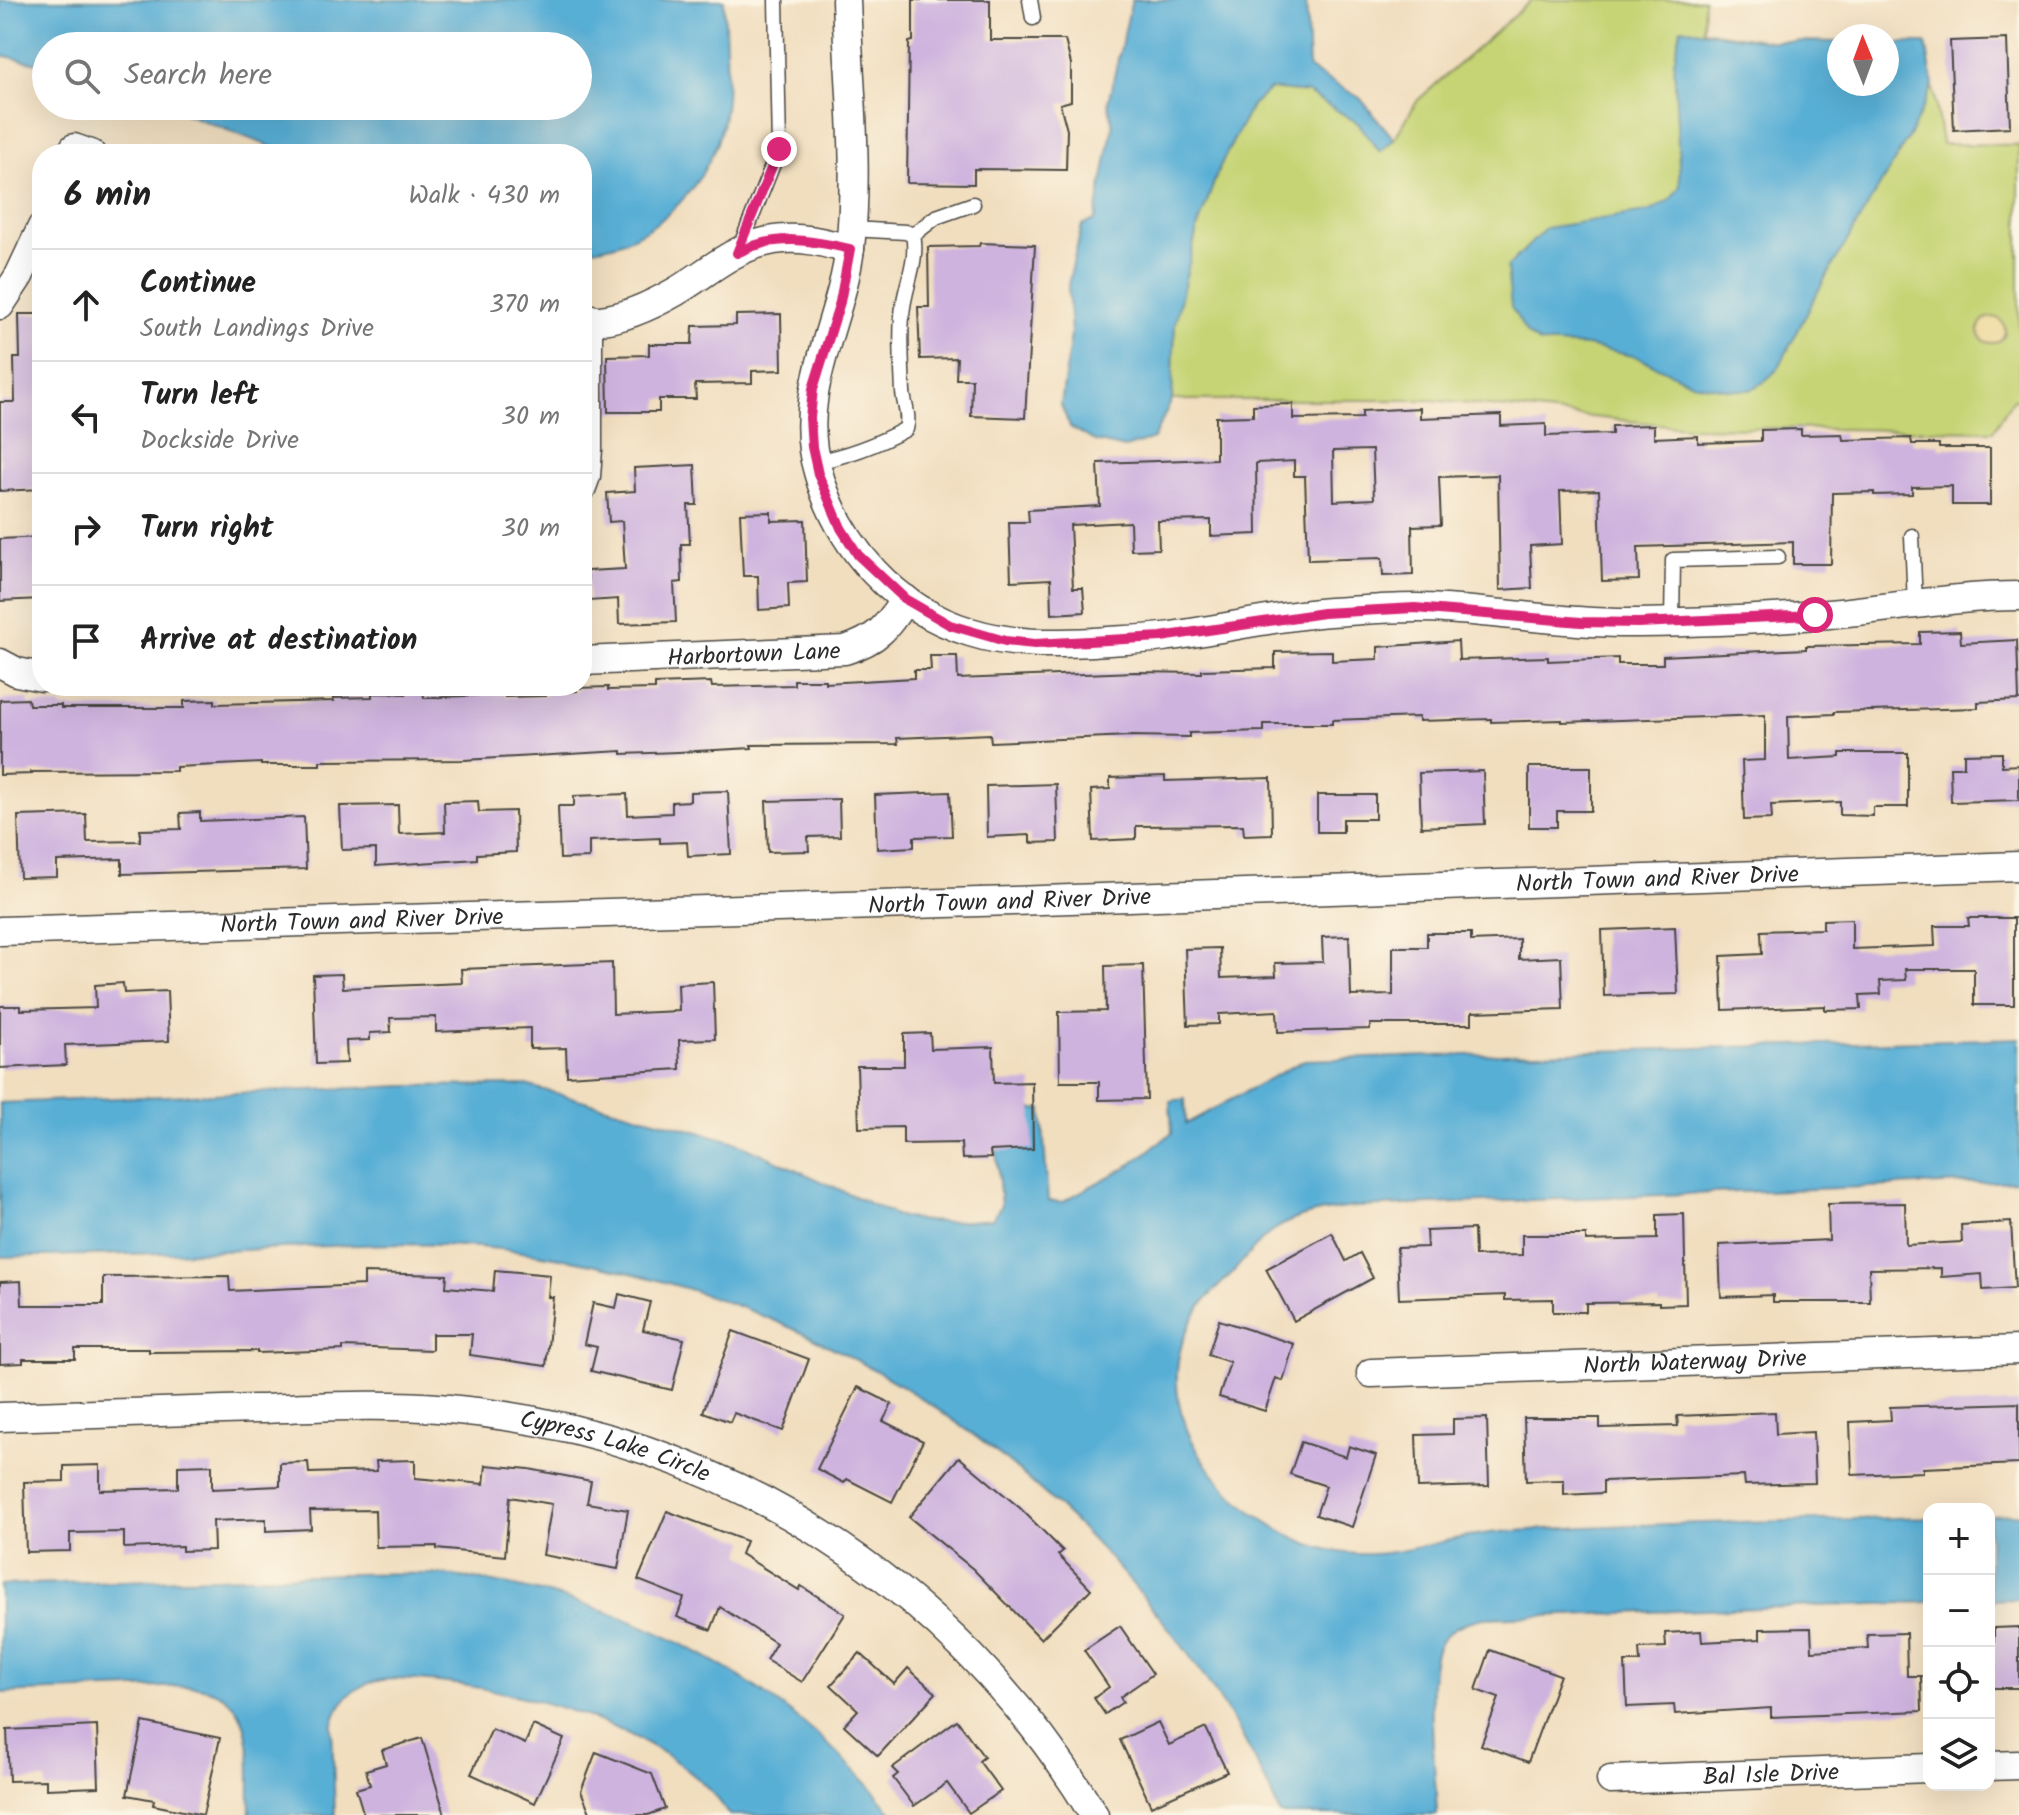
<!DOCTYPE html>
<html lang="en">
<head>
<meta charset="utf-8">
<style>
	:root { --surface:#fff; --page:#f6f6f6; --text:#222; --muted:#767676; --line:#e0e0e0 }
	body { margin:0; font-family:Kalam,sans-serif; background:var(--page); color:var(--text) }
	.controls { position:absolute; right:24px; bottom:24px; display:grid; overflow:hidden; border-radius:16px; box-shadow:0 8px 32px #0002 }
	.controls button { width:72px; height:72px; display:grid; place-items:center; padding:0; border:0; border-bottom:2px solid var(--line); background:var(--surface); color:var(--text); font:40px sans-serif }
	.compass { position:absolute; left:1827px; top:24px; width:72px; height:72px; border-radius:50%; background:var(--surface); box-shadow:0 8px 32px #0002; rotate:359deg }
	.stop { position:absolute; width:24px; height:24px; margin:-18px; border:6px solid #db2777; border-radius:50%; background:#fff }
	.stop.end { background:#db2777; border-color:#fff; box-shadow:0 2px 8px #0008 }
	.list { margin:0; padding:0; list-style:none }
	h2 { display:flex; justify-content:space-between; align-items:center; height:104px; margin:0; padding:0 32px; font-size:34px }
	h2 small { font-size:26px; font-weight:400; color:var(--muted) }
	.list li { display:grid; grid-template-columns:52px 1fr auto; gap:24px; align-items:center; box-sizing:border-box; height:112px; padding:0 32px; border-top:2px solid var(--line) }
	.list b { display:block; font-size:30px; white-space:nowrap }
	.list p { margin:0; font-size:26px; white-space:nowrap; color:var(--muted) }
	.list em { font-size:26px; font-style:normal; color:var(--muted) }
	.icon { flex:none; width:44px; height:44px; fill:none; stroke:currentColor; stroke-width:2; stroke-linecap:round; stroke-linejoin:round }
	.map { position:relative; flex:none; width:2019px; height:1815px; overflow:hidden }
	.search { position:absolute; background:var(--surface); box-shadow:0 8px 32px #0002; left:32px; top:32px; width:560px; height:88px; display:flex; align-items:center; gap:20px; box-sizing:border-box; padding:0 28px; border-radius:44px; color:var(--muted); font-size:30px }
	.panel { position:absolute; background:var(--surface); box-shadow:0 8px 32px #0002; left:32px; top:144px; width:560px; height:552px; border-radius:32px }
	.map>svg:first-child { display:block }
</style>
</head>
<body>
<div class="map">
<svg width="2019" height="1815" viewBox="0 0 2019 1815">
	<rect width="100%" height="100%" fill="#fcf5e5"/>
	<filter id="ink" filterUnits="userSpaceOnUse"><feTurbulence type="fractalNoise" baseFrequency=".0125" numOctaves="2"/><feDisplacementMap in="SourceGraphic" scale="16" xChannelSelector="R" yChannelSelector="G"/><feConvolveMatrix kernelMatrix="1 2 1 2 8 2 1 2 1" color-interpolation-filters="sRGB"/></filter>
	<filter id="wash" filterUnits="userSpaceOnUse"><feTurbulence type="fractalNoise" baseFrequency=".006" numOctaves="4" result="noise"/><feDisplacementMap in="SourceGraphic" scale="32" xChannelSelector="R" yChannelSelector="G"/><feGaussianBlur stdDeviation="1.8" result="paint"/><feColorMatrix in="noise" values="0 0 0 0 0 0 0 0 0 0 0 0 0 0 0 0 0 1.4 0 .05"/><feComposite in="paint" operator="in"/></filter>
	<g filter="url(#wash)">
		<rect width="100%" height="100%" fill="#f1debf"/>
		<polygon fill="#c6d475" stroke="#788050" stroke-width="2" points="1532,0 1704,0 1703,30 1768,41 1839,42 1839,84 1887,84 1887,43 1926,43 1942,144 2019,145 2019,399 2013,399 1993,431 1686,427 1432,400 1172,400 1175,323 1197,229 1220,166 1252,105 1270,89 1308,93 1358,123 1380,152 1394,139 1418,100"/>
		<circle fill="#eeda9e" stroke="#8c8264" stroke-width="2" cx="1992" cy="330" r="13"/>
		<g fill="#59afd6" stroke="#426d80" stroke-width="2">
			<path d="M0 0H724C725 32 728 66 726 99 722 160 681 218 624 241 611 247 596 248 582 251V154H290L165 106H578V46H46V65L0 55Z"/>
			<polygon points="1132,0 1306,0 1309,69 1360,98 1394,139 1380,152 1358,123 1308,93 1270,89 1252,105 1220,166 1197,229 1175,323 1172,400 1153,439 1125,448 1095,441 1070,427 1061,405 1071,334 1068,285 1082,225 1095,220 1113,126 1108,102"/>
			<polygon points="1681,28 1768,41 1839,42 1839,84 1887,84 1887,43 1926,43 1933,85 1913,129 1822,284 1778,369 1764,382 1750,390 1732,390 1692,383 1637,357 1587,346 1539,343 1527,334 1511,307 1507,267 1546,228 1651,211 1671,199 1680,186 1674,61"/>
			<path d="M2019 1038V1181L1356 1207C1326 1210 1295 1214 1270 1233 1257 1243 1245 1259 1233 1272 1220 1285 1206 1297 1197 1312 1130 1416 1243 1539 1346 1553 1399 1560 1447 1535 1500 1532 1643 1522 1786 1522 1929 1517V1602L1484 1618C1464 1622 1447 1628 1438 1647 1425 1673 1436 1780 1437 1815H1280C1253 1745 1210 1680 1163 1621 999 1413 779 1286 515 1251 426 1239 333 1246 243 1250 162 1254 81 1255 0 1257V1103L405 1086 526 1085 736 1142 895 1215C926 1225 959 1222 992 1219L1001 1206 993 1110 1042 1109 1048 1201 1062 1202 1132 1164 1172 1133 1170 1101 1185 1099 1186 1124 1304 1060Z"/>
			<polygon points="2019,1514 2019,1599 1989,1600 1989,1515"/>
			<path d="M343 1574C379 1574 416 1572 452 1576 625 1596 785 1679 894 1815H729C673 1724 494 1680 392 1679 360 1681 340 1695 332 1727L335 1815H250C248 1762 262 1690 189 1686L0 1693V1585Z"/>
		</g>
		<g id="blocks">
			<g fill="#ceb3de" fill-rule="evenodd">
				<polygon points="913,0 990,0 990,40 1065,40 1071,64 1071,101 1060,104 1067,130 1066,170 974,169 974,184 907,183 909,42 913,41"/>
				<polygon points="2007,39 2010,127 1954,130 1950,41"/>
				<polygon points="980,243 1035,245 1025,418 971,416 972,379 956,379 957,358 920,359 918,307 929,307 928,247 979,246"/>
				<polygon points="19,314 42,314 42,489 0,491 0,402 15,402 14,358 20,358"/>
				<polygon points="781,314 782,370 752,371 752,383 695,384 696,399 659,399 659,412 608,412 607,356 649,355 649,344 692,344 693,326 736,325 736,315"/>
				<path d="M1293 404V419L1362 418V411L1420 408V418L1501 415V426L1546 424V436L1612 434V426L1654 425V438L1698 436V443L1761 441V430L1801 429V435L1842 434 1843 440 1911 438 1912 444H1939V448H1990V505H1952V486L1912 487V494L1874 495V492L1832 493 1831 564H1793V542L1638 547 1639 580 1602 581 1599 490 1560 491 1562 544 1530 546 1532 588 1500 590 1498 475 1439 477 1441 525 1412 526 1413 575 1383 576 1382 558 1308 560 1305 476H1294V461L1256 463 1257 534 1211 536V520L1158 521 1159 549 1131 550 1130 522 1070 525 1073 588H1083L1085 612 1052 614 1051 579 1011 581 1009 522H1029L1028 510 1100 506 1098 463 1216 459V417L1253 416V405ZM1372 450 1374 499 1334 501 1333 451Z"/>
				<polygon points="695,465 697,505 688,505 690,544 681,544 682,582 674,583 676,622 619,624 618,599 589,601 587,571 625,569 622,521 609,522 607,493 635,491 634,468"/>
				<polygon points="771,512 771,521 805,520 807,582 788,583 789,608 759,610 758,576 743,576 740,513"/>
				<polygon points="42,537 40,599 0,601 0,539"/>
				<polygon points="1960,631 1961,643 2017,640 2019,700 1978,702 1978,708 1834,712 1834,714 1788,716 1789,760 1840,757 1840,753 1908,753 1908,807 1873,807 1873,816 1840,815 1840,802 1771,805 1772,819 1744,820 1742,761 1765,760 1765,715 1562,722 1562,720 1491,722 1491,719 1419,721 1419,717 1332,720 1332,724 1264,724 1264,731 1189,733 1189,737 1131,736 991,742 990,734 897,738 898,744 751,745 752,748 678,752 622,754 622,751 464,760 320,761 320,765 261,765 261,763 176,767 176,771 31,772 32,774 0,775 0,700 28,699 29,705 61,705 61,708 184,708 184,701 215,700 215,704 334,701 333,698 372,697 372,693 406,694 405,690 423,689 424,698 505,694 505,697 546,696 546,693 577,691 576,688 608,687 608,690 655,689 655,684 711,682 712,687 794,685 794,680 825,680 825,683 914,678 914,670 931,670 930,656 957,656 958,679 1135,672 1202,673 1202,670 1275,668 1275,652 1332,651 1332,661 1378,659 1378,647 1458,641 1459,660 1548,657 1548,661 1618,658 1618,664 1663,664 1663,656 1806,649 1806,646 1920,644 1920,632"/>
				<polygon points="2002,753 2002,766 2019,765 2019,800 1951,802 1950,767 1964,767 1964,754"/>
				<polygon points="1529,767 1591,767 1591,811 1557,811 1557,827 1529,827"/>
				<polygon points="1483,771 1485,824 1421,827 1419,773"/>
				<polygon points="1165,776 1165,781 1271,778 1272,834 1244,835 1243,825 1136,826 1136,839 1093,841 1091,790 1110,789 1110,778"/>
				<polygon points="1056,784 1058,842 1030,843 1030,835 987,837 986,786"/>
				<polygon points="728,791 731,854 688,856 687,842 660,843 660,838 589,841 589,858 560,859 558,806 574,806 574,796 627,794 628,815 672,813 672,802 690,801 690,792"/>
				<polygon points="950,792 952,836 914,837 914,847 877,849 875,795"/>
				<polygon points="1317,795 1375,795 1375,819 1343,819 1343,832 1317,832"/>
				<polygon points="839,799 840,836 808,837 809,851 768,852 766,801"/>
				<polygon points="478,801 479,812 515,811 516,852 477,854 477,859 376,866 376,849 342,850 340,806 398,805 399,834 445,832 444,802"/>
				<polygon points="200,812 200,821 304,817 306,869 122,874 122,859 57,861 57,877 20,878 18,816 86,814 87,842 140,841 140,830 181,829 180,813"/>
				<polygon points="1968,918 2014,918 2014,1005 1974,1005 1974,969 1905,969 1906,980 1880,981 1881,994 1860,995 1861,1009 1825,1010 1825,1006 1723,1010 1721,956 1762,954 1761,931 1823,929 1823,920 1852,919 1852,949 1935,946 1934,926 1969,926"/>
				<polygon points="1675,927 1678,994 1604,996 1602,930"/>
				<polygon points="1427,933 1471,933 1471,941 1519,939 1519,959 1561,957 1563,1009 1472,1012 1472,1024 1370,1024 1370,1029 1278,1032 1277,1011 1219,1014 1219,1024 1188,1025 1185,949 1220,948 1221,978 1276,976 1275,963 1323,962 1322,937 1349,936 1351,996 1393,995 1393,947 1427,947"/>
				<polygon points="612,963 613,1014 679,1011 678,984 713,982 715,1039 679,1040 680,1069 567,1076 566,1048 530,1049 530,1028 436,1032 436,1017 390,1018 391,1032 370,1033 370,1040 346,1041 347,1063 316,1064 313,975 342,974 343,988 462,983 461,969"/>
				<polygon points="1143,965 1147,1099 1099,1100 1099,1082 1060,1082 1059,1012 1106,1011 1105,966"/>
				<polygon points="123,983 124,993 167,991 169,1041 65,1045 66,1065 0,1068 0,1006 21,1006 21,1010 96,1008 95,985"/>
				<polygon points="930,1033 931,1049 993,1047 994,1083 1032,1082 1033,1149 990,1151 991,1158 962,1159 961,1143 903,1144 903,1127 859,1128 857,1066 904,1066 904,1034"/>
				<polygon points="1905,1203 1906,1245 1962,1242 1961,1225 2011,1222 2015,1288 1983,1290 1982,1274 1941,1277 1941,1268 1869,1269 1870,1302 1773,1302 1773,1295 1721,1297 1719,1245 1829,1240 1828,1204"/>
				<polygon points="1684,1214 1686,1304 1659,1305 1659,1302 1586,1303 1586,1312 1553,1312 1553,1299 1505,1300 1505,1295 1399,1299 1397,1248 1427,1247 1426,1231 1474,1229 1475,1256 1522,1255 1522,1235 1586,1235 1586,1241 1657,1239 1657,1215"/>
				<polygon points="1332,1233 1346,1261 1360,1253 1373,1278 1294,1321 1266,1269"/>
				<polygon points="495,1270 550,1275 548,1297 553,1297 546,1366 470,1355 472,1334 432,1334 432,1350 343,1347 343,1350 257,1353 257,1351 149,1352 149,1349 75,1349 75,1359 23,1359 23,1363 0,1364 0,1282 21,1281 22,1305 103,1305 103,1277 229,1276 230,1291 364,1285 364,1273 447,1275 446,1287 493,1291"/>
				<polygon points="619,1294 650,1302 643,1330 684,1339 672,1390 591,1371 597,1347 584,1344 593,1303 616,1308"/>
				<polygon points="1219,1320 1294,1344 1283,1381 1276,1378 1265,1411 1219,1397 1230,1362 1208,1355"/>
				<polygon points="733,1331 809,1359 783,1431 734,1413 730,1422 703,1412"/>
				<polygon points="858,1387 892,1404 883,1421 923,1441 892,1502 847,1479 844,1483 817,1469"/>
				<polygon points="2019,1403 2019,1464 1923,1468 1923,1472 1852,1475 1850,1422 1891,1420 1890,1407"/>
				<polygon points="1775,1412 1776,1434 1813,1432 1815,1483 1745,1485 1744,1476 1603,1481 1603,1493 1564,1495 1564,1480 1526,1481 1524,1418 1600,1418 1600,1428 1678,1426 1677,1416"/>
				<polygon points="1487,1418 1489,1486 1418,1488 1416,1435 1453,1434 1453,1419"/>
				<polygon points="1301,1442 1346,1457 1349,1446 1376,1455 1352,1527 1316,1515 1326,1486 1290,1474"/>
				<polygon points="959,1457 1020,1508 1063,1551 1058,1555 1091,1589 1041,1639 973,1569 909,1517"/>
				<polygon points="415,1460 415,1478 484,1484 486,1465 529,1469 591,1481 587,1503 628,1510 618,1569 543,1555 552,1504 510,1497 505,1556 437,1549 437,1546 376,1547 375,1510 310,1511 311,1529 266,1531 266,1519 213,1521 214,1550 182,1551 182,1546 124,1548 124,1532 70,1533 70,1551 26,1552 24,1482 64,1481 64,1466 100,1465 100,1490 178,1488 178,1466 212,1465 212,1489 280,1486 280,1463 308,1462 309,1473 377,1471 376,1461"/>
				<polygon points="667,1511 746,1541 741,1554 799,1590 801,1586 845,1614 802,1682 766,1660 776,1643 720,1607 711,1630 677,1617 684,1598 638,1580"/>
				<polygon points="1120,1626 1153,1674 1120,1697 1123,1702 1105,1714 1094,1698 1109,1687 1084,1650"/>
				<polygon points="2019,1627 2019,1688 1989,1688 1989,1644 1994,1644 1994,1628"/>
				<polygon points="1811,1628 1812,1651 1868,1648 1867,1634 1906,1633 1907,1676 1921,1676 1922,1711 1771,1717 1771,1708 1675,1714 1674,1705 1627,1707 1625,1662 1640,1662 1639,1648 1666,1647 1665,1633 1701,1631 1702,1642 1760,1639 1760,1629"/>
				<polygon points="1490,1650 1560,1675 1528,1762 1481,1745 1499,1698 1476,1690"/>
				<polygon points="860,1653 894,1684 908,1668 936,1693 878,1756 844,1725 858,1710 831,1685"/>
				<polygon points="957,1720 984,1757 979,1761 1001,1791 969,1813 947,1783 914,1806 893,1778 898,1774 892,1768"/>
				<polygon points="143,1722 220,1738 203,1815 153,1805 154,1800 127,1795"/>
				<polygon points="1158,1722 1169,1745 1206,1728 1227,1772 1151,1806 1120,1740"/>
				<polygon points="533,1725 564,1739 535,1803 471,1774 492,1729 525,1744"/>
				<polygon points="97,1726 99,1787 46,1789 46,1780 9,1781 7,1730"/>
				<polygon points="422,1738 445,1815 364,1815 356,1789 370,1785 366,1770 386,1764 382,1750"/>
				<polygon points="596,1752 652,1774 665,1809 648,1815 591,1815 581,1791"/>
			</g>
		</g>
	</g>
	<g filter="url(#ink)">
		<use href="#blocks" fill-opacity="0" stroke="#494641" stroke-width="2"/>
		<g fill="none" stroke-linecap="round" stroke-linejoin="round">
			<defs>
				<g id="lane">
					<polyline points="1030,0 1033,18"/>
					<polyline points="913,235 936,217 973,204"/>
					<polyline points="738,252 779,149 776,0"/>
					<path d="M815 462C847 456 878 444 906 429 910 415 904 405 903 392 902 367 900 341 902 316 903 289 919 262 913 235L906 232 851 229"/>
					<polyline points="1912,536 1915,604"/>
					<polyline points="1672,622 1673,560 1778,557"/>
				</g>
				<g id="street">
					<path d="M846 0C849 82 859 167 850 248 841 324 794 394 818 472 839 547 895 609 970 632 1011 645 1051 644 1093 642 1116 640 1140 640 1163 637 1219 630 1274 616 1330 612 1368 610 1407 606 1445 609 1510 613 1574 624 1639 623 1698 622 1758 620 1816 615 1884 610 1951 596 2019 596"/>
					<polyline points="72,154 74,148 91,154"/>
					<polyline points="0,305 19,276 42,227"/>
					<path d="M582 319C588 318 594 320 600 320 624 318 654 304 675 292 711 271 738 242 784 239 806 237 828 244 850 249"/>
					<polyline points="582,487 586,476 588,449 588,318"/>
					<path id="s1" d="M582 661 845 650C877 640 887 628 905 599"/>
					<polyline points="0,663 17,672 42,677"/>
					<path id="s2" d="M0 931 1013 901 2019 866"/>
					<path id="s3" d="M1371 1373 2019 1350"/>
					<path id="s4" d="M0 1417C85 1415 170 1412 256 1409 320 1407 384 1403 449 1409 720 1433 953 1582 1094 1815"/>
					<polyline points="1989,1766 2019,1765"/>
					<path id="s5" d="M1611 1780 1929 1768"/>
				</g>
			</defs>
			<use href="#lane" stroke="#494641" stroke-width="17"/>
			<use href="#street" stroke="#494641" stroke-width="31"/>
			<use href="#lane" stroke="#fff" stroke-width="14"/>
			<use href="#street" stroke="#fff" stroke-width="28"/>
		</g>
	</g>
	<g fill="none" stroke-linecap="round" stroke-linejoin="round" filter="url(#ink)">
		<path stroke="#db2777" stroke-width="10" d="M779 149 737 253C775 233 811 240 850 249L840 302 813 389 810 418 812 447 818 474 841 528 858 555 905 599 950 625 1005 641 1035 644 1161 637 1323 613 1415 608 1581 622 1638 623 1815 615"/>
	</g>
	<g text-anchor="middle" stroke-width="7" stroke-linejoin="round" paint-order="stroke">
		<g font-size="24" fill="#2b2b2b" stroke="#fcf5e5">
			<text dy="8" stroke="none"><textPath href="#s1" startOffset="172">Harbortown Lane</textPath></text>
			<text dy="8" stroke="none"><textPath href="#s2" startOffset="1658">North Town and River Drive</textPath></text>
			<text dy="8" stroke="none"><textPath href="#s2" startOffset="1010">North Town and River Drive</textPath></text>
			<text dy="8" stroke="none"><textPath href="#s2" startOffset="362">North Town and River Drive</textPath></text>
			<text dy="8" stroke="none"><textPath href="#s3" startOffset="324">North Waterway Drive</textPath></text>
			<text dy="8" stroke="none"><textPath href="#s4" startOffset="620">Cypress Lake Circle</textPath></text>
			<text dy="8" stroke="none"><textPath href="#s5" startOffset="160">Bal Isle Drive</textPath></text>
		</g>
	</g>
</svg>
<div class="controls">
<button>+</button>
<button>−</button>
<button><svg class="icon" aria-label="locate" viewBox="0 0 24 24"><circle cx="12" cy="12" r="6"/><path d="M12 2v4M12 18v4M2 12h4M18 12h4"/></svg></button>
<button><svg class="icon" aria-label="layers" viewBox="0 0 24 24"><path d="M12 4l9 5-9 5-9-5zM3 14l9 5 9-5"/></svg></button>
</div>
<svg class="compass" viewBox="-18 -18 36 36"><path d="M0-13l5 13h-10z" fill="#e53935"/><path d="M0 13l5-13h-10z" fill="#767676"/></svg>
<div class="stop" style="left:1815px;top:615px"></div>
<div class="stop end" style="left:779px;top:149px"></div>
<div class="search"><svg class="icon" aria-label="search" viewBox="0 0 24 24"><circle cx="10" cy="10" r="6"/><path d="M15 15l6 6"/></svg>Search here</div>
<section class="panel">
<h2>6 min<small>Walk · 430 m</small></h2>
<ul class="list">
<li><svg class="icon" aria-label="ahead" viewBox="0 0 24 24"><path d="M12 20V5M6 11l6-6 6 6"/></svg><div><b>Continue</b><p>South Landings Drive</p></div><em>370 m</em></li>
<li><svg class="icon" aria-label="left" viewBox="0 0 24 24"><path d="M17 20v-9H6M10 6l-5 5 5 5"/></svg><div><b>Turn left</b><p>Dockside Drive</p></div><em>30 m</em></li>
<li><svg class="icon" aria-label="right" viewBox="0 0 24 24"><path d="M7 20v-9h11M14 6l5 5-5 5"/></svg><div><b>Turn right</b></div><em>30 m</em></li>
<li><svg class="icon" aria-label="arrive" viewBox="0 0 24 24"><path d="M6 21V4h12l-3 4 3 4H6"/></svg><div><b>Arrive at destination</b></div></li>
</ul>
</section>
</div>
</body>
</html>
